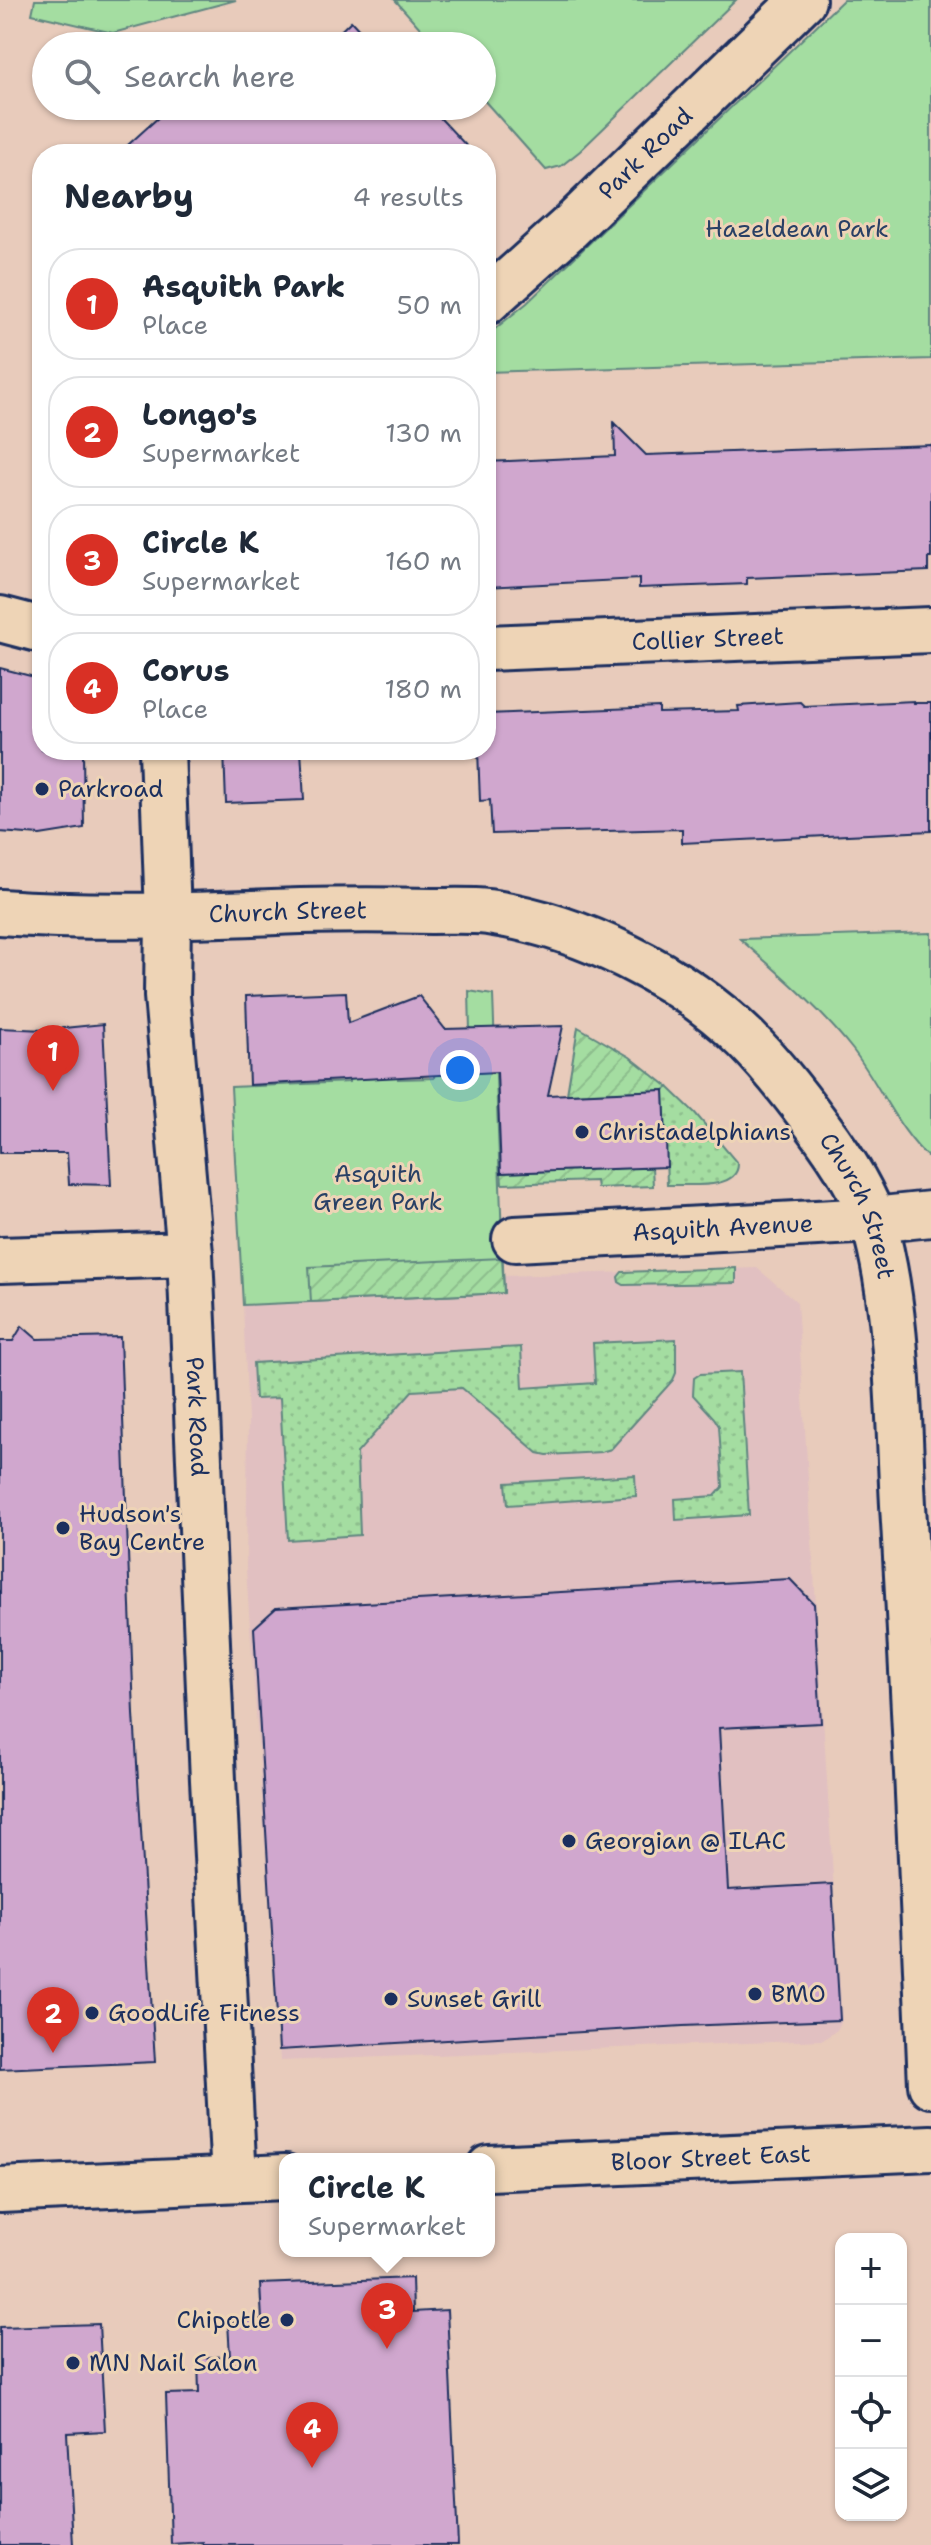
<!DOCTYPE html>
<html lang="en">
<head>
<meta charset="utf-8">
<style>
	:root { --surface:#fff; --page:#f2f2f3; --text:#1f2937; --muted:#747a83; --line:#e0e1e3; --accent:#d93025 }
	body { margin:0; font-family:"Shantell Sans",sans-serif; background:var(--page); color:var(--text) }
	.controls { position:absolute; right:24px; bottom:24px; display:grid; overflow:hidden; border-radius:16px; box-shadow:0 2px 6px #0004 }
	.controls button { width:72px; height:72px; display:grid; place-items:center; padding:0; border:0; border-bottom:2px solid var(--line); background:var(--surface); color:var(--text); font:40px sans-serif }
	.you { position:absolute; left:460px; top:1070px; width:28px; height:28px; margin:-20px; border:6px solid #fff; border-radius:50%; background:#1a73e8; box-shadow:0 0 0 12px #1a73e833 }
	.badge { display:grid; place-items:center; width:52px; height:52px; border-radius:50%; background:var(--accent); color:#fff; font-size:26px; font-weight:700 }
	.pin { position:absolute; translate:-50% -66px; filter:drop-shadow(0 2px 4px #0008) }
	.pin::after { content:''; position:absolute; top:42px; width:28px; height:24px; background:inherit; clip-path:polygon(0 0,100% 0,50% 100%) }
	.popup { position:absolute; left:279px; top:2153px; width:216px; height:104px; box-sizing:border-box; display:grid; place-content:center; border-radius:16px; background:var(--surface); filter:drop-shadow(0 2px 6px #0005); font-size:26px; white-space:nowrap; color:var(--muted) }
	.popup b { font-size:30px; color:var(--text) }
	.popup::after { content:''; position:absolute; left:50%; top:100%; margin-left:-16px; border:16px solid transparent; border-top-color:var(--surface) }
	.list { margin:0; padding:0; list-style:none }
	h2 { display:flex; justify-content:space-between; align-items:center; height:104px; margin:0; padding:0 32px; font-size:34px }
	h2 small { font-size:26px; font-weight:400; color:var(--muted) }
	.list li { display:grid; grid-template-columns:52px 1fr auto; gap:24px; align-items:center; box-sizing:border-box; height:112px; margin:0 16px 16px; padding:0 16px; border:2px solid var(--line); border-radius:32px }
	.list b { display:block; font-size:30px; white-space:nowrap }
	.list p { margin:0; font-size:26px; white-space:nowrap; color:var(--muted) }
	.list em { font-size:26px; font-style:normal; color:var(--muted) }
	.icon { flex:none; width:44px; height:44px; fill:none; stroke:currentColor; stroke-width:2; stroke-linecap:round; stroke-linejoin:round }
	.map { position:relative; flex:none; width:931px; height:2545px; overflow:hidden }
	.search { position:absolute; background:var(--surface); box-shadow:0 2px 6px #0004; left:32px; top:32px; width:464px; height:88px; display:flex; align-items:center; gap:20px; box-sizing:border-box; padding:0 28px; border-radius:44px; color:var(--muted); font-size:30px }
	.panel { position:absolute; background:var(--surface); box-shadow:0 2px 6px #0004; left:32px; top:144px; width:464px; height:616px; border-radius:32px }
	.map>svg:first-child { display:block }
</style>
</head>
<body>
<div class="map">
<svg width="931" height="2545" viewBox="0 0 931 2545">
	<defs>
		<pattern id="grass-dots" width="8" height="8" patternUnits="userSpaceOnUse" patternTransform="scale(2)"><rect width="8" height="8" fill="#a4dda1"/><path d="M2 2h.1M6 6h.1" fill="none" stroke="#8dbe8d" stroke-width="1.8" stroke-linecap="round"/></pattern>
		<pattern id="garden-furrows" width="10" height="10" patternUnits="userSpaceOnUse" patternTransform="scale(2)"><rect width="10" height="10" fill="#a4dda1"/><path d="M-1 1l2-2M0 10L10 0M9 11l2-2" fill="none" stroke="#8dbe8d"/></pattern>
	</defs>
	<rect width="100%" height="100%" fill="#e8cbbb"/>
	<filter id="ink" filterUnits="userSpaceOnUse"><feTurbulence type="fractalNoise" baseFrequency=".0125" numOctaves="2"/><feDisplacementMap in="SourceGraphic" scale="16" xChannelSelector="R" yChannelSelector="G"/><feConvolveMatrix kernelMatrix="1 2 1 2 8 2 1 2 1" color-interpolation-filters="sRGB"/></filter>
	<g filter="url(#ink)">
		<polygon fill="#e1c0c1" points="757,1268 797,1302 842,2020 837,2030 823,2040 280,2061 246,1569 248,1420 243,1305 503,1293 503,1276"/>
		<g fill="url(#grass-dots)" stroke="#608680" stroke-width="2">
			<path d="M668 1087 695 1113 738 1164C738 1191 687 1184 667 1185L664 1090Z"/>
			<polygon points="676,1339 676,1373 673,1380 611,1449 601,1452 547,1455 538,1453 462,1388 412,1391 357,1453 360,1535 288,1540 280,1398 255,1399 253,1363 521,1347 523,1388 595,1383 593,1343"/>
			<polygon points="740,1372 749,1515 676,1520 675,1499 715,1496 723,1487 719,1426 714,1418 693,1395 694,1378 700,1374"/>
			<polygon points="635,1475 636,1496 508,1505 506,1483"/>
		</g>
		<g fill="#a4dda1" stroke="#608680" stroke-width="2">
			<polygon points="35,0 236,0 113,33 32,14"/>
			<polygon points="395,0 736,0 580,151 561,166 546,170 482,98 482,46 436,46"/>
			<polygon points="843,0 931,0 931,359 486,372 486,336 527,303"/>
			<path d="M931 933V1160C898 1131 880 1085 853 1050 820 1008 780 974 740 939Z"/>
			<polygon points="469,991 493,995 504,1293 243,1305 231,1087 349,1082 349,1070 398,1072 398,1079 434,1078 437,1044 470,1031"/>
		</g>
		<g fill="url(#garden-furrows)" stroke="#608680" stroke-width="2">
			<polygon points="578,1027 630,1057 668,1087 664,1090 567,1094"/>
			<polygon points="652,1167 653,1186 597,1188 596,1181 502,1184 501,1173"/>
			<polygon points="502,1258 504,1293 311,1302 309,1267"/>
			<polygon points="736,1268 736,1283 624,1285 619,1282 618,1277 622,1272"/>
		</g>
		<g fill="#d0a7ce" stroke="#1b2f5e" stroke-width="2">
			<polygon points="351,21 374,46 325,46"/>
			<polygon points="171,106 429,106 474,154 118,154"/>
			<polygon points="614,423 646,455 931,445 931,558 928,558 928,571 747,578 747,584 639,588 639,579 486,587 486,462 615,456"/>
			<polygon points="0,668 42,679 42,750 83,750 84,828 40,835 0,832"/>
			<polygon points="914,701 914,703 931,703 931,831 682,843 682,829 492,834 490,800 480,801 478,750 486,750 486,714 659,707 659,713 739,711 738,706 800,702 804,706"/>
			<polygon points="224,750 301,750 304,800 226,803"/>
			<polygon points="346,992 348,1023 419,996 445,1029 563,1026 548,1095 664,1090 667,1167 501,1173 497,1072 249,1085 246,996"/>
			<polygon points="103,1024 111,1185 69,1184 67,1153 0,1153 0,1028 44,1030"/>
			<polygon points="22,1326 37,1339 120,1337 134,1714 155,2062 0,2069 0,1341 13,1341"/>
			<polygon points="790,1579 814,1604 821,1723 719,1728 728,1890 832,1884 840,2020 683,2026 279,2050 254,1628 276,1608"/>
			<polygon points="412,2278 413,2312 447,2310 458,2545 203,2545 203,2542 171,2544 166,2394 199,2393 198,2358 230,2356 228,2322 262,2320 260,2284"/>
			<polygon points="99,2324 105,2431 67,2433 73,2545 0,2545 0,2327"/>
		</g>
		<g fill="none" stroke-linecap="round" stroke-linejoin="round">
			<defs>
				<g id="minor">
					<path id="s1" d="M486 302 570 227 803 0"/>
					<polyline points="0,619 42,630"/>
					<path id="s2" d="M486 648 931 630"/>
					<path id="s3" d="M162 750 168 916 167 996 190 1254 213 1780 234 2179"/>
					<path id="s4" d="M515 1239 873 1220 931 1214"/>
					<polyline points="0,1260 190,1254"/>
				</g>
				<g id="major">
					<path id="s5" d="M0 912C100 919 201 915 301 911 345 910 388 910 432 911 451 911 470 910 488 912 579 925 681 975 746 1039 773 1066 796 1096 818 1126 839 1154 863 1189 874 1224 900 1312 898 1429 904 1522 915 1710 923 1898 931 2085"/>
					<path id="s6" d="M489 2168 931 2148"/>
					<polyline points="0,2190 285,2177"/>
				</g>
			</defs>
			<use href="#minor" stroke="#1b2f5e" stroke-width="50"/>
			<use href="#major" stroke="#1b2f5e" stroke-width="50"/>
			<use href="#minor" stroke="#eed4b6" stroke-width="44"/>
			<use href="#major" stroke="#eed4b6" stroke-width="44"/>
		</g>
	</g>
	<g fill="#1b2f5e" stroke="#eed4b6" stroke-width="3">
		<circle cx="42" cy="789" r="8"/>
		<circle cx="582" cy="1132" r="8"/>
		<circle cx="63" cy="1528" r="8"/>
		<circle cx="569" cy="1841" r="8"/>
		<circle cx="755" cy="1994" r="8"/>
		<circle cx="391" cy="1999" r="8"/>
		<circle cx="92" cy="2013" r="8"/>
		<circle cx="287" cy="2320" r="8"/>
		<circle cx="73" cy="2363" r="8"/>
	</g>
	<g text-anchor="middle" stroke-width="6" stroke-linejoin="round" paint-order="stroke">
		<g font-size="24" fill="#1b2f5e" stroke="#eed4b6">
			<text dy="8" stroke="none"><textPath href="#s1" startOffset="218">Park Road</textPath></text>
			<text dy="8" stroke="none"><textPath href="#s2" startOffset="222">Collier Street</textPath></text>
			<text dy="8" stroke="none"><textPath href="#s5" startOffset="288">Church Street</textPath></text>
			<text dy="8" stroke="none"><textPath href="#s5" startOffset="984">Church Street</textPath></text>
			<text dy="8" stroke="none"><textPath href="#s4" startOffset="208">Asquith Avenue</textPath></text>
			<text dy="8" stroke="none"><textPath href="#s3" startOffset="668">Park Road</textPath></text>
			<text dy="8" stroke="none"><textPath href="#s6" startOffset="222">Bloor Street East</textPath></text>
		</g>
		<g font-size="24" fill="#294065" stroke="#eed4b6">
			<text x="797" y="237">Hazeldean Park</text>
			<text x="378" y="1182">Asquith<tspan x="378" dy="28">Green Park</tspan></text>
		</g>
		<g font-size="24" fill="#1b2f5e" stroke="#eed4b6" text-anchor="start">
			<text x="58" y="797">Parkroad</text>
			<text x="598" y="1140">Christadelphians</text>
			<text x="79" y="1522">Hudson's<tspan x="79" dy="28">Bay Centre</tspan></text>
			<text x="585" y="1849">Georgian @ ILAC</text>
			<text x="771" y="2002">BMO</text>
			<text x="407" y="2007">Sunset Grill</text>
			<text x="108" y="2021">GoodLife Fitness</text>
			<text x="271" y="2328" text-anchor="end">Chipotle</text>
			<text x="89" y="2371">MN Nail Salon</text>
		</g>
	</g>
</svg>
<div class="controls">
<button>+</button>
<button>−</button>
<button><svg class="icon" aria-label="locate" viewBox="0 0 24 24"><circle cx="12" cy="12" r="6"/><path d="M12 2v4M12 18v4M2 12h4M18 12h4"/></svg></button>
<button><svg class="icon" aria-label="layers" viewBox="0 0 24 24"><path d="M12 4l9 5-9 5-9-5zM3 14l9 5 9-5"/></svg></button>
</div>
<div class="you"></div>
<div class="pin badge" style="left:53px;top:1091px">1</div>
<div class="pin badge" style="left:53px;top:2053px">2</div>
<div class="pin badge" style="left:387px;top:2349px">3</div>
<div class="popup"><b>Circle K</b>Supermarket</div>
<div class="pin badge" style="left:312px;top:2468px">4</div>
<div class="search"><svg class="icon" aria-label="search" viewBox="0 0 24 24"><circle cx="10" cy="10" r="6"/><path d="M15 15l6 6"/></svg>Search here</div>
<section class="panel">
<h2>Nearby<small>4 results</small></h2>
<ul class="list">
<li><span class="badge">1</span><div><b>Asquith Park</b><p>Place</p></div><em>50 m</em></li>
<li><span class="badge">2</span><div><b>Longo's</b><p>Supermarket</p></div><em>130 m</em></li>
<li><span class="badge">3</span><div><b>Circle K</b><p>Supermarket</p></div><em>160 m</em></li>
<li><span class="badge">4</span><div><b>Corus</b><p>Place</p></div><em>180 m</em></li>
</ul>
</section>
</div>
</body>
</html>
